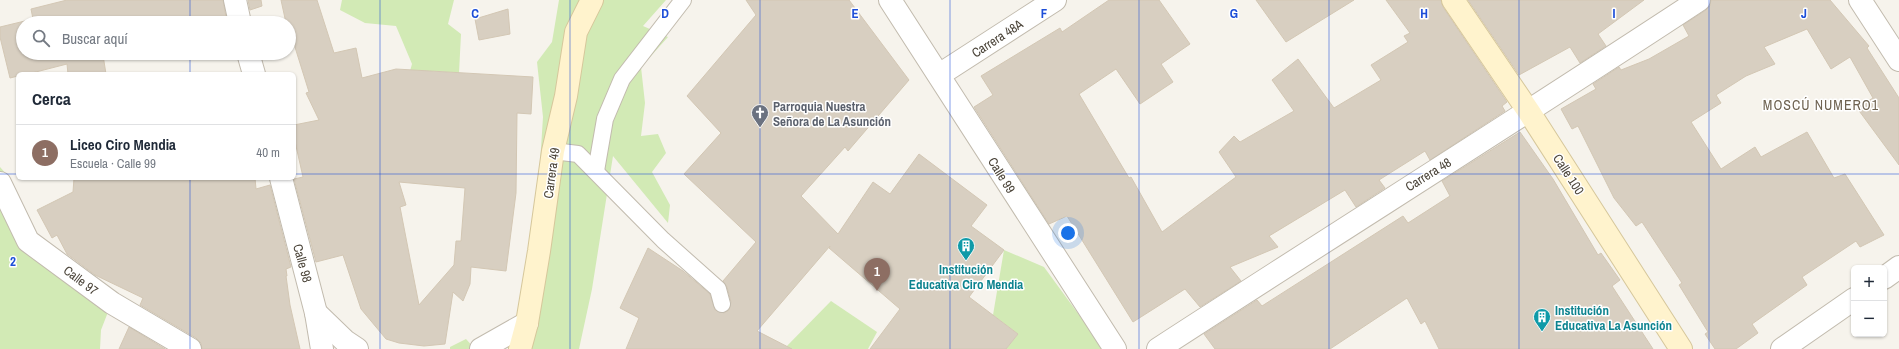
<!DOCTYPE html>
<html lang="es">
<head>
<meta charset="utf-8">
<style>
	:root { --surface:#fff; --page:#f2f2f3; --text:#1f2937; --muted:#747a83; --line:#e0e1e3; --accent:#fc3f1d }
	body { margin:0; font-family:"Archivo Narrow",sans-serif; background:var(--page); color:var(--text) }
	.controls { position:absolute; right:12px; bottom:12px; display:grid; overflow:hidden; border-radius:6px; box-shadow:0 1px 3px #0004 }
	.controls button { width:36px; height:36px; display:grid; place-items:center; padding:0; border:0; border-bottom:1px solid var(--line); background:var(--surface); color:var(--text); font:20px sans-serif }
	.you { position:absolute; left:1068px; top:233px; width:14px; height:14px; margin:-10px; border:3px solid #fff; border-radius:50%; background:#1a73e8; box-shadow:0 0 0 6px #1a73e833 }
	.badge { display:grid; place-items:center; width:26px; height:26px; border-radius:50%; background:var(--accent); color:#fff; font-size:13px; font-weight:700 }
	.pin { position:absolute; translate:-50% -33px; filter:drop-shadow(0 1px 2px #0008) }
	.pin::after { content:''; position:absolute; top:21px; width:14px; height:12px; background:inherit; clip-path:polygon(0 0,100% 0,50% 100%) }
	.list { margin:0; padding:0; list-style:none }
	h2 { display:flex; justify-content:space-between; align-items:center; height:52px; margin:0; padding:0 16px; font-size:17px }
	h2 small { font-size:13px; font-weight:400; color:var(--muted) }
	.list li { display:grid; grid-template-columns:26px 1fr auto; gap:12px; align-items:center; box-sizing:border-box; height:56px; padding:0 16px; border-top:1px solid var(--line) }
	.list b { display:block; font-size:15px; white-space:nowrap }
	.list p { margin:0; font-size:13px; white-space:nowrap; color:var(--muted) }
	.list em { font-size:13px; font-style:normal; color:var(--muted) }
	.icon { flex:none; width:22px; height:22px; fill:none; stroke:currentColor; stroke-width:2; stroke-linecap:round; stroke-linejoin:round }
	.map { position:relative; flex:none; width:1899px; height:349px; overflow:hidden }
	.search { position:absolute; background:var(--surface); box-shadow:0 1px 3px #0004; left:16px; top:16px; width:280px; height:44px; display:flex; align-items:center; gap:10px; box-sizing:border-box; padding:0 14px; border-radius:22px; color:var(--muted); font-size:15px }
	.panel { position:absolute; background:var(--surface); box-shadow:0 1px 3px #0004; left:16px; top:72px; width:280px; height:108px; border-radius:6px }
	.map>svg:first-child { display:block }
</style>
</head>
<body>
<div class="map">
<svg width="1899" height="349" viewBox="0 0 1899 349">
	<rect width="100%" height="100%" fill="#f6f3ec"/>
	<g fill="#d2eab5">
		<polygon points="342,0 454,0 448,24 461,34 459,73 433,71 430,108 401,102 412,64 396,26 365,23 340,10"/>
		<polygon points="559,0 666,0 643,26 668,37 641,67 645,103 641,136 658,134 666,153 652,172 670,205 668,223 613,156 592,289 579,349 531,349 530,320 543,117 537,62 552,42"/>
		<polygon points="0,167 8,176 34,245 85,274 96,306 108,312 101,330 100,349 0,349"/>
		<polygon points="1004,250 1044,267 1104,349 1006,349 1018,334 993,315"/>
		<polygon points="831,301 877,332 868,349 784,349"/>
		<polygon points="466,339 475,349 450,349 450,347"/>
	</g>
	<g fill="#d8cfc1" stroke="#d3c7b4" fill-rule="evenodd">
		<polygon points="67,0 223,0 226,17 206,23 23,23 23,53 108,53 103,55 106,74 68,74 67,64 28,74 18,74 18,76 10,78 0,37 0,27 33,19 31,9"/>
		<polygon points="248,0 261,0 262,6 250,10"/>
		<path d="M281 0H317L334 53 356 48 362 78 396 69 533 77 531 114 517 113 516 193 506 271 471 267 470 284 463 301 453 292 445 344 424 346 399 343 386 339 361 309 343 255 316 262 294 179 303 177 294 137V125L319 120 306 93 309 92 289 28V23H286ZM399 182 465 188 461 241H456L454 265 419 305 400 207 406 205Z"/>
		<polygon points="746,0 849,0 909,80 848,151 845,147 801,196 838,234 873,182 890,194 919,154 987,205 971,226 1004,250 969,297 1018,334 1006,349 870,349 900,309 829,248 830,246 757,331 792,349 626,349 639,318 620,308 648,248 683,271 710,294 715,310 724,313 729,310 731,302 727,287 723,281 756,242 684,174 721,133 687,96 756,15"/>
		<polygon points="1109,0 1159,0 1190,44 1161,64 1173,82 1140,104 1116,69 1079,94 1129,178 1131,177 1162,232 1236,177 1219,152 1234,136 1240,142 1294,111 1272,80 1298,59 1334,108 1381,80 1371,65 1408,42 1404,36 1410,33 1386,0 1441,0 1443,7 1507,102 1502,106 1505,111 1430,160 1425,151 1379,180 1385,188 1356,207 1345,190 1269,236 1278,247 1230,267 1241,281 1200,307 1185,289 1133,322 1067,216 1049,224 974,107 993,95 981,76 1060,28 1062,32"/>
		<polygon points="1256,0 1354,0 1286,42"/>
		<polygon points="1468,0 1644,0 1598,34 1606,46 1580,63 1570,47 1519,75"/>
		<polygon points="1711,0 1830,0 1869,46 1867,48 1899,98 1899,165 1857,108 1873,98 1850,57 1831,69 1807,29 1764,47 1775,64 1746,76 1716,95 1721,103 1691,122 1721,169 1755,147 1761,157 1807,132 1834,178 1845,174 1884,235 1860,247 1856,241 1802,277 1807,285 1752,324 1758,333 1736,349 1715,349 1705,334 1708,332 1679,285 1682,283 1642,222 1636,226 1614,198 1578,126 1572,129 1561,109 1596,89 1593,84 1619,67 1621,70 1649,59 1689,36 1683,25 1706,10 1710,6"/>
		<polygon points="508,9 510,34 479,40 475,19"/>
		<polygon points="1520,132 1553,179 1598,255 1601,253 1620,280 1612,286 1653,349 1439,349 1425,321 1421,324 1407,298 1330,349 1215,349 1204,334 1257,300 1262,306 1403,216 1408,223 1450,196 1442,181"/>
		<polygon points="74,178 255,178 256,189 270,185 291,267 286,269 287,276 286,276 290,305 300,349 202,349 201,343 196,338 140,305 143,298 95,275 67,254 57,235 52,238 37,210 73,192"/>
		<polygon points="129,327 165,349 119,349"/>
	</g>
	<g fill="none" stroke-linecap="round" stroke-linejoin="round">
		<defs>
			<g id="lane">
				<polyline points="553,151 578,154 663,240 718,289 722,304"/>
				<polyline points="596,171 605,119 622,79 683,0"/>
			</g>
			<g id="street">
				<polyline points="235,0 240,23"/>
				<polyline points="890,0 1115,349"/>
				<polyline points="1860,0 1899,60"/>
				<polyline points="248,53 254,74"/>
				<polyline points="939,75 1055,0"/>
				<polyline points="281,178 316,313 322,349"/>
				<polyline points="0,183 28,241 112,303 190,349"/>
				<polyline points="1884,278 1899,267"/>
				<polyline points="316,313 345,341 357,349"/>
				<polyline points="481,349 527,323"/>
				<path d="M1158 349C1338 232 1520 118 1699 0"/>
				<polyline points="1782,349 1854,299"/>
			</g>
			<g id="secondary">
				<polyline points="1453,0 1529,112 1681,349"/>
				<polyline points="520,349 527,323 539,251 553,151 566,96 576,32 592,0"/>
			</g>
		</defs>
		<use href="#lane" stroke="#c2bbae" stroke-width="18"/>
		<use href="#street" stroke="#c2bbae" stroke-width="24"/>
		<use href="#secondary" stroke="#d6c79b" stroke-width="24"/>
		<use href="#lane" stroke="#fff" stroke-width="16"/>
		<use href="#street" stroke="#fff" stroke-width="22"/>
		<use href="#secondary" stroke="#fff3cd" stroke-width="22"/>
	</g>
	<path fill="none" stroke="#1d4ed8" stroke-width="1" stroke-opacity="0.55" d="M190 0V23M380 0V349M570 0V349M760 0V349M950 0V349M1139 0V349M1329 0V349M1519 0V349M1709 0V349M190 53V74M0 174H18M294 174H1899M190 178V349"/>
	<defs>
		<symbol id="church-pin" viewBox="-11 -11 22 30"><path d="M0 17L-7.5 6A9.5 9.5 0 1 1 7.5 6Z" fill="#6b7280" stroke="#fff"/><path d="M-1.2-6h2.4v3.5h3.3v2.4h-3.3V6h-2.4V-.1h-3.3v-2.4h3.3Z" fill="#fff"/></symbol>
		<symbol id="building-pin" viewBox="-11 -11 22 30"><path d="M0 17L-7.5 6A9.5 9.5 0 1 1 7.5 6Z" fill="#0f9aa8" stroke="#fff"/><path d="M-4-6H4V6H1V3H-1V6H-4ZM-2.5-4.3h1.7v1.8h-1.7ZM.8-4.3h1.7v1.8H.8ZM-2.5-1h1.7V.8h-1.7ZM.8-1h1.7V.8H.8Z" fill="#fff"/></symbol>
	</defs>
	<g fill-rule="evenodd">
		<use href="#church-pin" x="750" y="103" width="20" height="27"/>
		<use href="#building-pin" x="956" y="236" width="20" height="27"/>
		<use href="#building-pin" x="1532" y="307" width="20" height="27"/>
	</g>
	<g text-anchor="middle" stroke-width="3" stroke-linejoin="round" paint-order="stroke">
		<g font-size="13" fill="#4b4439" stroke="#fff">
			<text transform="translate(997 38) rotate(-33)" y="5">Carrera 48A</text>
			<text transform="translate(551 173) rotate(-82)" y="5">Carrera 49</text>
			<text transform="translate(1428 174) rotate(-32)" y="5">Carrera 48</text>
			<text transform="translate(1569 174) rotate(57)" y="5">Calle 100</text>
			<text transform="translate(1002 175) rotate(58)" y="5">Calle 99</text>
			<text transform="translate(303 263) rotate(75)" y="5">Calle 98</text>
			<text transform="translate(81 280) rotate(37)" y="5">Calle 97</text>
		</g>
		<g font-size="13" font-weight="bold" fill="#5b616d" stroke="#fff" text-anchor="start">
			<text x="773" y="111">Parroquia Nuestra<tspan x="773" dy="15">Señora de La Asunción</tspan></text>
		</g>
		<g font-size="13" font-weight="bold" fill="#0d838f" stroke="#fff">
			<text x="966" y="274">Institución<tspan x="966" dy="15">Educativa Ciro Mendia</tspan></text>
			<text x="1555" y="315" text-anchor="start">Institución<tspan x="1555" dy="15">Educativa La Asunción</tspan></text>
		</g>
		<g font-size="14" letter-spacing="1" fill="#6e6250" stroke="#fff">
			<text x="1821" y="110">MOSCÚ NUMERO1</text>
		</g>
	</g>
	<g font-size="13" text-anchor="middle" font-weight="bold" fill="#1d4ed8" stroke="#fff" stroke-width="3" stroke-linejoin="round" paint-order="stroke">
		<text x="475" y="18">C</text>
		<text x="665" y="18">D</text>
		<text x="855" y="18">E</text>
		<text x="1044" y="18">F</text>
		<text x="1234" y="18">G</text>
		<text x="1424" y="18">H</text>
		<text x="1614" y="18">I</text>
		<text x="1804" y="18">J</text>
		<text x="13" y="266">2</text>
	</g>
</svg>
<div class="controls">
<button>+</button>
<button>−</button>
</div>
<div class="you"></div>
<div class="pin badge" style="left:877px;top:291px;background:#8d6e63">1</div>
<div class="search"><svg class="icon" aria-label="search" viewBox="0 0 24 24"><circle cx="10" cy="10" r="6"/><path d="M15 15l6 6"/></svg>Buscar aquí</div>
<section class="panel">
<h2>Cerca<small></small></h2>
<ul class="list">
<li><span class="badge" style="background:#8d6e63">1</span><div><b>Liceo Ciro Mendia</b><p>Escuela · Calle 99</p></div><em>40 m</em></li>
</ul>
</section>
</div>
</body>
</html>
